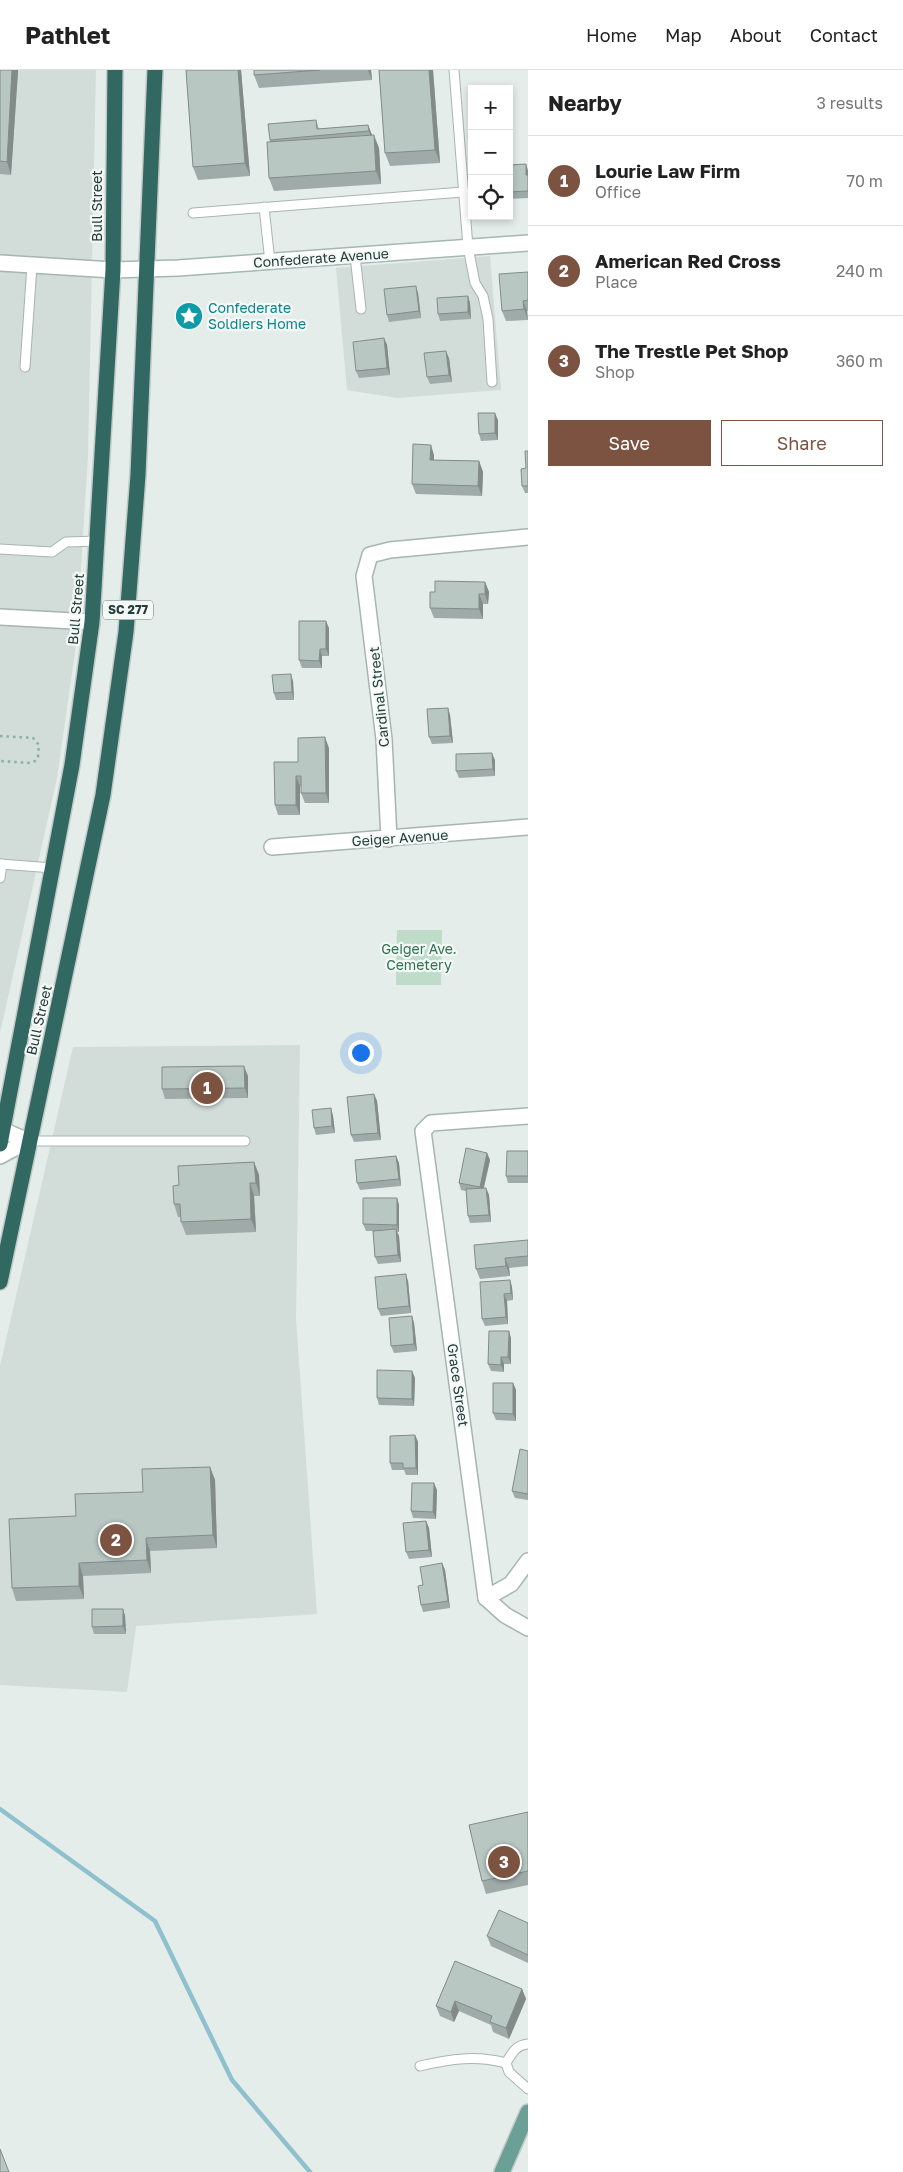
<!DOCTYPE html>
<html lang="en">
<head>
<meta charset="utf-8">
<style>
	:root { --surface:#fff; --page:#f6f6f6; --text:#222; --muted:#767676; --line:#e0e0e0; --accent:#7c5340 }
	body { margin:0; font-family:"Golos Text",sans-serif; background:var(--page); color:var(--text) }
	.controls { position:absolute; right:15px; top:15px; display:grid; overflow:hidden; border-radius:0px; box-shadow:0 2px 8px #0003 }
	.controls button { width:45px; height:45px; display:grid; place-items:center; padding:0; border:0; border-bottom:1px solid var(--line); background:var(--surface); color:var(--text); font:25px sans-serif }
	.you { position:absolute; left:360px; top:982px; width:18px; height:18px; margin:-12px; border:4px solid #fff; border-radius:50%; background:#1a73e8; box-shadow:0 0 0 8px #1a73e833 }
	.badge { display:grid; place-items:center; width:32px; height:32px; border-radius:50%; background:var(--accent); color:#fff; font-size:16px; font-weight:700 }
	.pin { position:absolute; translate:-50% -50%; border:2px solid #fff; box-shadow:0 1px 5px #0006 }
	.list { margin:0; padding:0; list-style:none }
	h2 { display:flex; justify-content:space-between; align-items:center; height:65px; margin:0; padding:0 20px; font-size:21px }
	h2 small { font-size:16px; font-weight:400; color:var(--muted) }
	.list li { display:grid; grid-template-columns:32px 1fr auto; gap:15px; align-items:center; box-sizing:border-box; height:90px; padding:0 20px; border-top:1px solid var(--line) }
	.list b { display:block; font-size:19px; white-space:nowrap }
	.list p { margin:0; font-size:16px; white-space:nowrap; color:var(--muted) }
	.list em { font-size:16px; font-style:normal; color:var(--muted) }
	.actions { display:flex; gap:10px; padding:15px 20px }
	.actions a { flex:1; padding:11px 0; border:1px solid var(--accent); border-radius:0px; text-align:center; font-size:18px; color:var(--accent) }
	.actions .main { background:var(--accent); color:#fff }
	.icon { flex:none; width:28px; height:28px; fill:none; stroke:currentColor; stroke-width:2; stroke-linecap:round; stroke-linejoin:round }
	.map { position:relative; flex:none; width:528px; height:2102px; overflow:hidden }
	header { display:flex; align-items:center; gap:30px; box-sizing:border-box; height:70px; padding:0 25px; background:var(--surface); border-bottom:1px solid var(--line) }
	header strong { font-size:24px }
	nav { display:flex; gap:28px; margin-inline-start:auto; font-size:18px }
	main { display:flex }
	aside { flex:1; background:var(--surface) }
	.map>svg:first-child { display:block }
</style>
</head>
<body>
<header>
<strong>Pathlet</strong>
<nav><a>Home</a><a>Map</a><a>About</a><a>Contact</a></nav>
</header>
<main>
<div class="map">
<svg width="528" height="2102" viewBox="0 0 528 2102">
	<rect width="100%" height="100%" fill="#e4ede9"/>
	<g fill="#d2dcd8">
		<polygon points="0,0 96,0 88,386 76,575 57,708 0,963"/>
		<polygon points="490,186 501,320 397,328 347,320 336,198"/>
		<polygon points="300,975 296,1249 317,1544 136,1556 127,1622 0,1615 0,1296 73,977"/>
	</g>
	<polygon fill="#bedcc9" points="397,860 442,860 441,915 396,915"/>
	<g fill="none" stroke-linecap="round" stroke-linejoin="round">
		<polyline stroke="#8fc0ce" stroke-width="4.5" points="0,1739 155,1851 232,2010 310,2102"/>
		<defs>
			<g id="lane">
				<polyline points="454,0 468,177 475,213 483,226 488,249 492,312"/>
				<polyline points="264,137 270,192"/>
				<polyline points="193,143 463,122"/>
				<polyline points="355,186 361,239"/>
				<polyline points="25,297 32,195"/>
				<polyline points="0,479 52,482 66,472 98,471"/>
				<polyline points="0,794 53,798"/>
				<polyline points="0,808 2,794"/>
				<polyline points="28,1071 245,1071"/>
				<polyline points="506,1993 509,2002 528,2019"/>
				<path d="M420 1996C451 1989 475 1985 506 1993 512 1983 516 1975 528 1974"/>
			</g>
			<g id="street">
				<polyline points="0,193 113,200"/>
				<polyline points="0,547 92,552"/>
				<polyline points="389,769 384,669 364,506 370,485 390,480 528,467"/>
				<polyline points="272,777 528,757"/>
				<polyline points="528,1046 431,1053 423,1061 486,1528 505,1545 528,1558"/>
				<polyline points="486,1528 511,1514 528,1491"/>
			</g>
			<g id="secondary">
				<polyline points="113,200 178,198 528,173"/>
				<polyline points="0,1059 28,1071"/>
				<polyline points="0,1086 28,1071"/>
			</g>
			<polyline id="primary" points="502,2102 528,2042"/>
			<g id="highway">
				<polyline points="0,1074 72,695 92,552 113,200 115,0"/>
				<polyline points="0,1212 103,725 126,562 138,405 155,0"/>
			</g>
		</defs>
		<use href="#lane" stroke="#a7b5b0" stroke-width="11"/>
		<use href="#street" stroke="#a7b5b0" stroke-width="18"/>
		<use href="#secondary" stroke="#a3b8b2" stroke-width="18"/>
		<use href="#primary" stroke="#c2c9c7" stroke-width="18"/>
		<use href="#highway" stroke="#c2c9c7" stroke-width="18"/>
		<polyline stroke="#86afa5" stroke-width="2.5" stroke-dasharray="2.5 4" stroke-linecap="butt" points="0,666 33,668 39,675 38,687 35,691 30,693 0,691"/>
		<use href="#lane" stroke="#fff" stroke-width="9"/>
		<use href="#street" stroke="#fff" stroke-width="15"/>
		<use href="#secondary" stroke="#fff" stroke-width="15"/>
		<use href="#primary" stroke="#6ba096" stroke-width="15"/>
		<use href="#highway" stroke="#316861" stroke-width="15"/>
	</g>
	<g fill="#9faba8">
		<polygon points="0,0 18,0 18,1 11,105 0,104"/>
		<polygon points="186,0 241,0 250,106 198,110 193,97"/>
		<polygon points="254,0 371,0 372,10 259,18 254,5"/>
		<polygon points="379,0 433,0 440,93 390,96 385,83"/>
		<polygon points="316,50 319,59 368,55 372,65 379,78 381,114 274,121 269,108 270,72 270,70"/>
		<polygon points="526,94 528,101 528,128 509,129 509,95"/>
		<polygon points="528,202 528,241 527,241 528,250 506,251 502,241"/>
		<polygon points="418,223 421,248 389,252 387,245"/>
		<polygon points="468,226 470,233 471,249 440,251 438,244"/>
		<polygon points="384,268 387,275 390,305 359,308 356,301"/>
		<polygon points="449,288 452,312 430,314 427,307"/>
		<polygon points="498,350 498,370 481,371 479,364"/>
		<polygon points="528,381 528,423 525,423 522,416 526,398"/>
		<polygon points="434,385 434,390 479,391 483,402 482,426 416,424 412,414"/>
		<polygon points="485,512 489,522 488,534 483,534 483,549 434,548 430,538 435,522"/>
		<polygon points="329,558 329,586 322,586 322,598 302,598 299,590"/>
		<polygon points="293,611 294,630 276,630 274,623"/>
		<polygon points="448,638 450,645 453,673 432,674 429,667"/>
		<polygon points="329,678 329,733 305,733 301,723 301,716 300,716 300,745 278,745 275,735 298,692"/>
		<polygon points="495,690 495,706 459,708 456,701"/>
		<polygon points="248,1006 248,1028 165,1029 162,1019"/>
		<polygon points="374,1024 377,1031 381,1070 354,1072 351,1065"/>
		<polygon points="331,1038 333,1046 335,1063 316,1065 314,1058"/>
		<polygon points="528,1081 528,1113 508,1113 506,1106"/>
		<polygon points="487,1083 490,1090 484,1118 486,1118 489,1125 491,1152 470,1153 468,1146 466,1121 461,1120 459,1113"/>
		<polygon points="396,1086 399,1093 401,1116 360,1120 357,1113"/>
		<polygon points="254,1092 259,1105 260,1126 254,1126 256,1162 186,1165 181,1152 181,1147 178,1147 174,1134 179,1115"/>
		<polygon points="397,1128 399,1135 399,1162 397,1162 399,1166 401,1192 378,1194 375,1187 373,1161 366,1161 363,1154"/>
		<polygon points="528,1170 528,1196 509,1198 510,1206 480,1209 476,1199"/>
		<polygon points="510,1210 512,1217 513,1230 507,1231 508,1254 485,1256 482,1249"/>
		<polygon points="408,1211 411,1243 381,1246 378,1239"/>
		<polygon points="412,1246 414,1253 417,1281 394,1283 391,1276"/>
		<polygon points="511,1268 511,1294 504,1294 504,1302 491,1301 488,1294"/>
		<polygon points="412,1301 415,1308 414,1336 379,1335 377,1328"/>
		<polygon points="513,1313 516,1320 516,1351 496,1350 493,1343"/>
		<polygon points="415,1365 418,1372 418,1405 406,1405 404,1400 392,1400 390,1393"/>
		<polygon points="528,1381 528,1430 515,1428 512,1421"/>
		<polygon points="210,1397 215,1410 217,1478 150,1481 151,1503 83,1506 84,1529 16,1531 12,1518 76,1446"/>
		<polygon points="437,1420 436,1449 413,1448 411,1441"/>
		<polygon points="426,1451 429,1458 432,1487 409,1489 406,1482"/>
		<polygon points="442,1493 445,1500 450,1538 423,1542 421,1535"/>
		<polygon points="123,1539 125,1546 126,1564 94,1564 92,1557"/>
		<polygon points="528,1742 528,1815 486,1824 482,1811"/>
		<polygon points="528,1853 528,1893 491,1876 487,1866"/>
		<polygon points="455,1891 522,1919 526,1929 509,1969 493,1962 491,1955 459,1941 454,1952 440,1946 436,1936"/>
	</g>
	<g fill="#828b88">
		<polygon points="12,0 18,0 18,1 11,105 7,92"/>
		<polygon points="238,0 241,0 250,106 245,93"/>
		<polygon points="368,0 371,0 372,10"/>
		<polygon points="429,0 433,0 440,93 435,80"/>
		<polygon points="368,55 372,65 372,72 369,61"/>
		<polygon points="374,65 379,78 381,114 376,101"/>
		<polygon points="526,94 528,101 528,109 526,105"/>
		<polygon points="416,216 418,223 421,248 419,241"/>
		<polygon points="468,226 470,233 471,249 468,242"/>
		<polygon points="523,231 527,241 528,250 524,239"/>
		<polygon points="384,268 387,275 390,305 387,298"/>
		<polygon points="446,281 449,288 452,312 449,305"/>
		<polygon points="495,343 498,350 498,370 495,363"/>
		<polygon points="431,375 434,385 434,400 430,390"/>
		<polygon points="479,391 483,402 482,426 478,416"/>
		<polygon points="485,512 489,522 488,534 485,524"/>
		<polygon points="479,524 483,534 483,549 479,539"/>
		<polygon points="326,551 329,558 329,586 326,579"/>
		<polygon points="320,579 322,586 322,598 319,591"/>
		<polygon points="291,604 293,611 294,630 292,622"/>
		<polygon points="448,638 450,645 453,673 450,666"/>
		<polygon points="325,667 329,678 329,733 326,723"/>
		<polygon points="492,683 495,690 495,706 493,699"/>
		<polygon points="296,706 300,716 300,745 296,735"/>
		<polygon points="244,996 248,1006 248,1028 245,1018"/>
		<polygon points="374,1024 377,1031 381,1070 378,1063"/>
		<polygon points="331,1038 333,1046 335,1063 332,1056"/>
		<polygon points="487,1083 490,1090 482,1124 480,1117"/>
		<polygon points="396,1086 399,1093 401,1116 399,1109"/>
		<polygon points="254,1092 259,1105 260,1126 256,1113"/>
		<polygon points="250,1113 254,1126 256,1162 251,1149"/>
		<polygon points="486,1118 489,1125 491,1152 489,1145"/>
		<polygon points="397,1128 399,1135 399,1162 397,1155"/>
		<polygon points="396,1159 399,1166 401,1192 398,1185"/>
		<polygon points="505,1188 509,1198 510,1206 506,1196"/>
		<polygon points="406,1204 408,1211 411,1243 409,1236"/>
		<polygon points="510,1210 512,1217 513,1230 511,1223"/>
		<polygon points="504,1224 507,1231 508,1254 506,1247"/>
		<polygon points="412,1246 414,1253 417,1281 414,1274"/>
		<polygon points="509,1261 511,1268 511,1294 508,1287"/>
		<polygon points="501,1287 504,1294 504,1302 501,1295"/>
		<polygon points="412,1301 415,1308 414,1336 412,1329"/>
		<polygon points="513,1313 516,1320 516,1351 513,1344"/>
		<polygon points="415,1365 418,1372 418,1405 416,1398"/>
		<polygon points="210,1397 215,1410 217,1478 213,1465"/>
		<polygon points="434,1413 437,1420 436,1449 433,1442"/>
		<polygon points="426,1451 429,1458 432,1487 429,1480"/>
		<polygon points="146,1468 150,1481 151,1503 147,1490"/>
		<polygon points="79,1493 83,1506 84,1529 79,1516"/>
		<polygon points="442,1493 445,1500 450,1538 448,1531"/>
		<polygon points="123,1539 125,1546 126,1564 123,1556"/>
		<polygon points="522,1919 526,1929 509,1969 506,1958"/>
		<polygon points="455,1931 459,1941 454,1952 451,1942"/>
	</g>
	<g fill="#b9c7c3" stroke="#828b88">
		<polygon points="0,0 12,0 7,92 0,91"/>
		<polygon points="186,0 238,0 245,93 193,97"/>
		<polygon points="254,0 320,0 254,5"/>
		<polygon points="379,0 429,0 435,80 385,83"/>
		<polygon points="316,50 317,59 368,55 369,61 270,70 268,54"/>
		<polygon points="374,65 376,101 269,108 267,72"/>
		<polygon points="526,94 526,105 528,105 528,121 509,122 509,95"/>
		<polygon points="528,202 528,230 523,231 524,239 502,241 499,204"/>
		<polygon points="416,216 419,241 387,245 384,219"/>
		<polygon points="468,226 468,242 438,244 437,228"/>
		<polygon points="384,268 387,298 356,301 353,272"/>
		<polygon points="446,281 449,305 427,307 424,283"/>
		<polygon points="478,343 495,343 495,363 479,364"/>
		<polygon points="413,374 431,375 430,390 479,391 478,416 412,414"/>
		<polygon points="525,381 528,381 528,416 522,416 521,399 526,398"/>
		<polygon points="435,511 485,512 485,524 479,524 479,539 430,538 430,522 435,522"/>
		<polygon points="299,551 326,551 326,579 320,579 319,591 299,590"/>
		<polygon points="291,604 292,622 274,623 272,605"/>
		<polygon points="448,638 450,666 429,667 427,639"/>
		<polygon points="325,667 326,723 301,723 301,706 296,706 296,735 275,735 274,692 298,692 298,668"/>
		<polygon points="492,683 493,699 456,701 456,684"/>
		<polygon points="244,996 245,1018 162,1019 162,997"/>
		<polygon points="374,1024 378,1063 351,1065 347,1027"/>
		<polygon points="331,1038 332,1056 314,1058 312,1040"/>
		<polygon points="466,1078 487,1083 480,1117 459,1113"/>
		<polygon points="507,1081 528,1081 528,1106 506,1106"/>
		<polygon points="396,1086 399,1109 357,1113 355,1090"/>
		<polygon points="254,1092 256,1113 250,1113 251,1149 181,1152 180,1134 174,1134 173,1116 179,1115 178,1096"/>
		<polygon points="486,1118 489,1145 468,1146 466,1119"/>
		<polygon points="363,1128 397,1128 397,1155 363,1154"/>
		<polygon points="396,1159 398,1185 375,1187 373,1161"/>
		<polygon points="528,1170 528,1186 505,1188 506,1196 476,1199 474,1175"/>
		<polygon points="406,1204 409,1236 378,1239 375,1207"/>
		<polygon points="510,1210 511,1223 504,1224 506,1247 482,1249 480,1212"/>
		<polygon points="412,1246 414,1274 391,1276 389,1248"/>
		<polygon points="489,1261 509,1261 508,1287 501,1287 501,1295 488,1294"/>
		<polygon points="377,1300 412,1301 412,1329 377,1328"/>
		<polygon points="493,1313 513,1313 513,1344 493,1343"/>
		<polygon points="415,1365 416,1398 403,1398 403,1393 390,1393 390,1366"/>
		<polygon points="520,1379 528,1381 528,1424 512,1421"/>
		<polygon points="210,1397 213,1465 146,1468 147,1490 79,1493 79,1516 12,1518 9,1449 76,1446 75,1424 143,1422 142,1399"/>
		<polygon points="412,1413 434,1413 433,1442 411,1441"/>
		<polygon points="426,1451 429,1480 406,1482 403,1453"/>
		<polygon points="442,1493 448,1531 421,1535 418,1516 423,1515 420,1497"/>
		<polygon points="92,1539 123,1539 123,1556 92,1557"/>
		<polygon points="528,1742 528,1801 482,1811 469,1755"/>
		<polygon points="499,1840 528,1853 528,1885 487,1866"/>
		<polygon points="455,1891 522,1919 506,1958 490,1952 492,1946 455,1931 451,1942 436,1936"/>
		<polygon points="0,2079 9,2102 0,2102"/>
	</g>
	<defs>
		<symbol id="sight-disc" viewBox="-11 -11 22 22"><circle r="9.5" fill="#0f9aa8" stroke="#f4f9f7"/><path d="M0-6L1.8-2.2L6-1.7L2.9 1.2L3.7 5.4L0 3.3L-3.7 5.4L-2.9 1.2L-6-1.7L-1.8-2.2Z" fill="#fff"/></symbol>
	</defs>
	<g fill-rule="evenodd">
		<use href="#sight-disc" x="173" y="230" width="32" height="32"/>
	</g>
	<g text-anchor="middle" stroke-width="4.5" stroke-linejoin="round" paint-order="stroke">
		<rect fill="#f4f9f7" stroke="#627571" stroke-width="1" x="103" y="530.5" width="50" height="19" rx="4"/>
		<g font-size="12" font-weight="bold" fill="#243d38">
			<text x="128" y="544">SC 277</text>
		</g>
		<g font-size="14" fill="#243d38" stroke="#f4f9f7">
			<text transform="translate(97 136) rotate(-90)" y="5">Bull Street</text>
			<text transform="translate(321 188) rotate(-4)" y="5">Confederate Avenue</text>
			<text transform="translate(76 539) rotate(-85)" y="5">Bull Street</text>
			<text transform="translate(379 627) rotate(-96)" y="5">Cardinal Street</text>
			<text transform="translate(400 768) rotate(-4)" y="5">Geiger Avenue</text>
			<text transform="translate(39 950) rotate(-77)" y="5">Bull Street</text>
			<text transform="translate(458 1315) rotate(82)" y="5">Grace Street</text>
		</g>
		<g font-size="14" fill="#0d838f" stroke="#f4f9f7" text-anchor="start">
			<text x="208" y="243">Confederate<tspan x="208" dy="16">Soldiers Home</tspan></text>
		</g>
		<g font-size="14" fill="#30724f" stroke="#f4f9f7">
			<text x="419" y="884">Geiger Ave.<tspan x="419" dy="16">Cemetery</tspan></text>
		</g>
	</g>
</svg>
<div class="controls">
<button>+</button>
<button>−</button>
<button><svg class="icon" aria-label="locate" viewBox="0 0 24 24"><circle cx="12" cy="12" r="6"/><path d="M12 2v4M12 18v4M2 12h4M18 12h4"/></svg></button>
</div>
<div class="you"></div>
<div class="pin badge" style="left:207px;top:1018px">1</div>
<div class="pin badge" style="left:116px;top:1470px">2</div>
<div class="pin badge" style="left:504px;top:1792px">3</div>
</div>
<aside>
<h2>Nearby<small>3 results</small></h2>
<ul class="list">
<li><span class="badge">1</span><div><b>Lourie Law Firm</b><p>Office</p></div><em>70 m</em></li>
<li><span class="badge">2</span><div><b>American Red Cross</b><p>Place</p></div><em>240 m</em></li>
<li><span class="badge">3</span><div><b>The Trestle Pet Shop</b><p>Shop</p></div><em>360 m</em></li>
</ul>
<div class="actions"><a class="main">Save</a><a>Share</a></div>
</aside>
</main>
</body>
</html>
